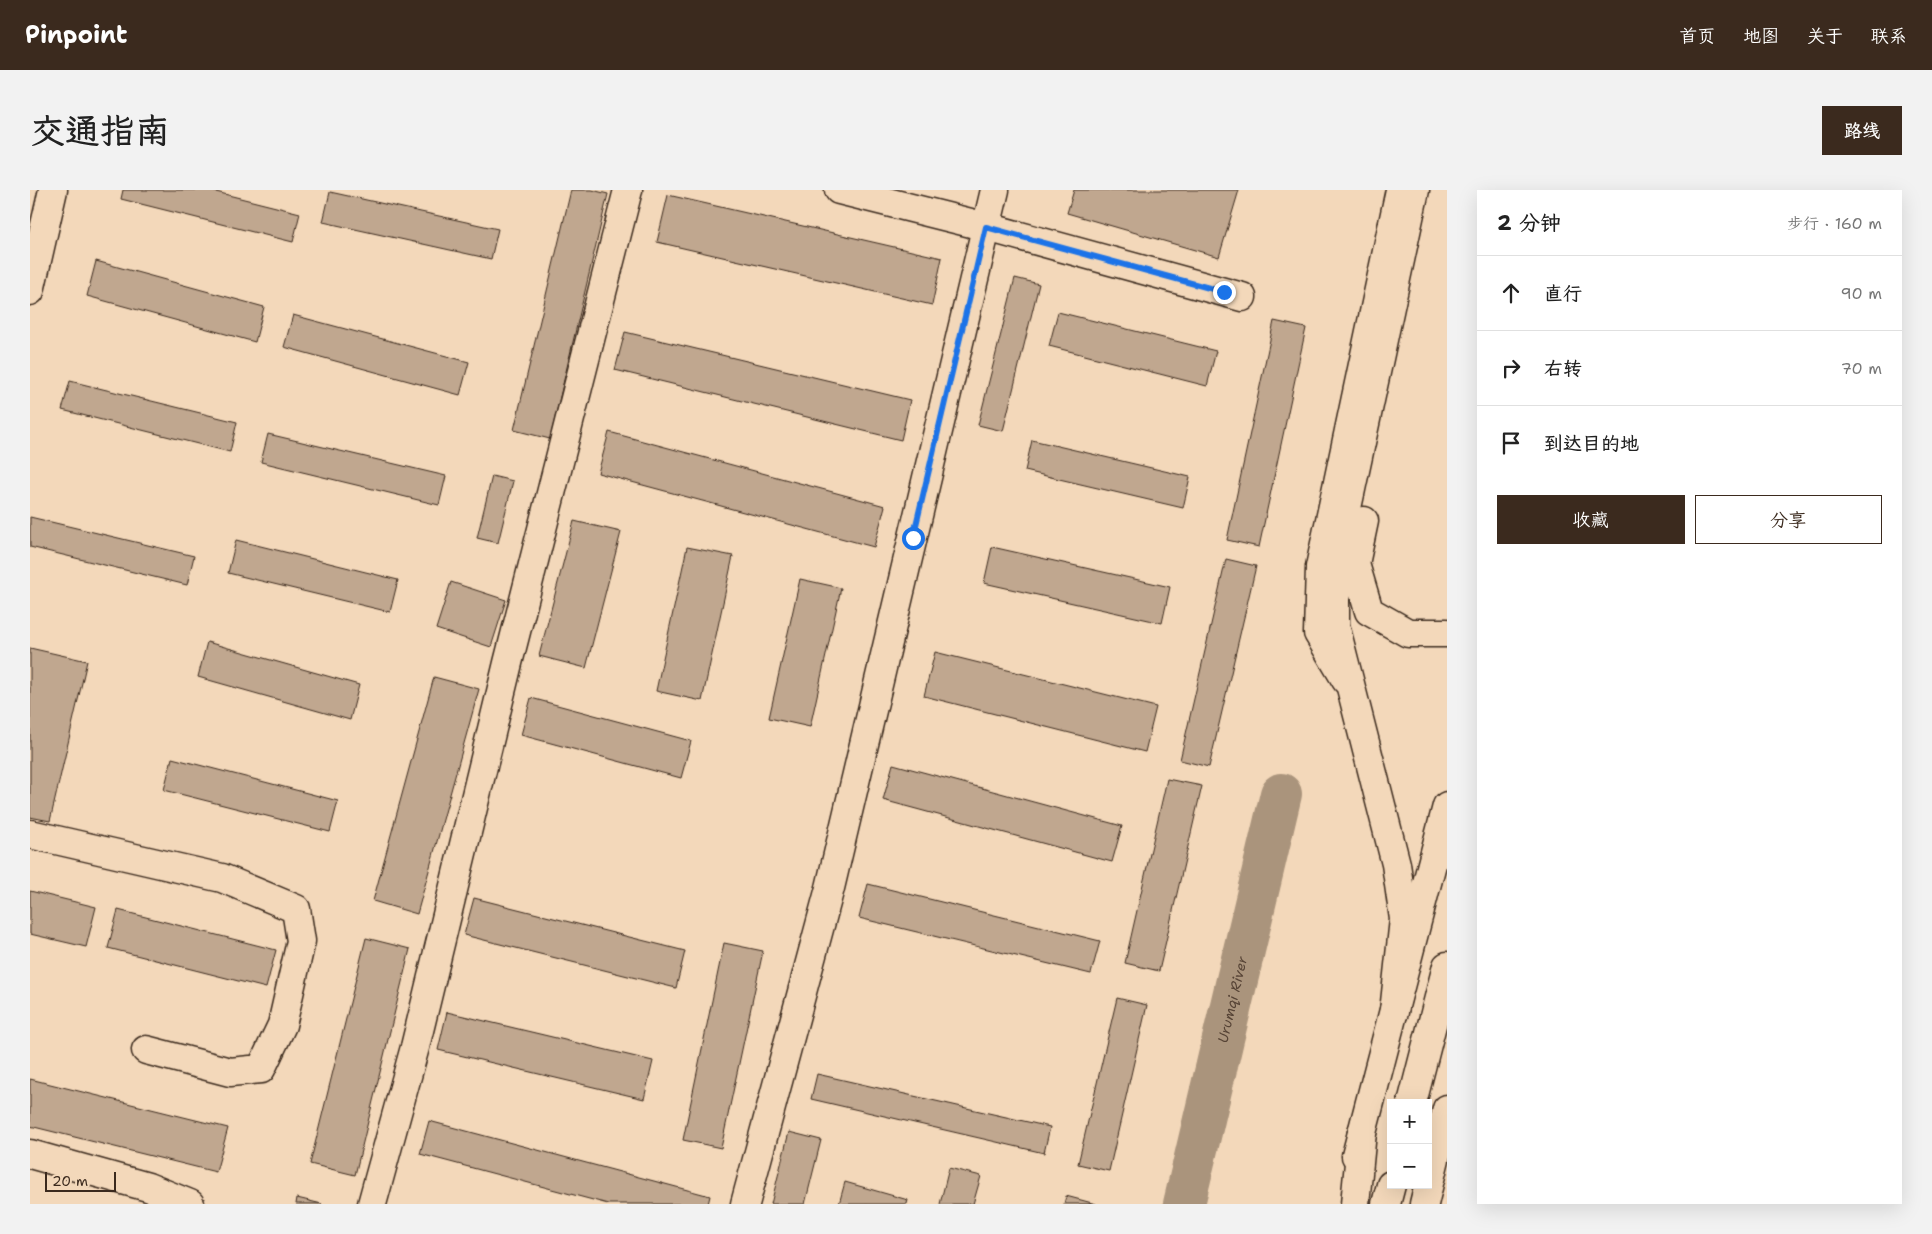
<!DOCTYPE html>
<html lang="zh">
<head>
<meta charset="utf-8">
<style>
	:root { --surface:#fff; --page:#f2f2f2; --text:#222; --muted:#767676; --line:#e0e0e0; --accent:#3b2a1e }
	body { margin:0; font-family:"Shantell Sans","LXGW WenKai TC",sans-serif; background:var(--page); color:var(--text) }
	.controls { position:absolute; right:15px; bottom:15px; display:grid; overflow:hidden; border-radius:0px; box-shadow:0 5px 20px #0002 }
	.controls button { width:45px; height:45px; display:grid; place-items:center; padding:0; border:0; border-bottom:1px solid var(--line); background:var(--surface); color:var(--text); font:25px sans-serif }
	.scale { position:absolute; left:15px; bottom:12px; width:71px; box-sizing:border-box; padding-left:5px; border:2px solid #3b2a1e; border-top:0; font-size:14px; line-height:18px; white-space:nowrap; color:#3b2a1e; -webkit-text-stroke:4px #f3d8ba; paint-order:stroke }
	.stop { position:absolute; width:15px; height:15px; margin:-11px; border:4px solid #1a73e8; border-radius:50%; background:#fff }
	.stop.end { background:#1a73e8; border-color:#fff; box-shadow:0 1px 5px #0008 }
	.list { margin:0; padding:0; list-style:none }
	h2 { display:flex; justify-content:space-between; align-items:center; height:65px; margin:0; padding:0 20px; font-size:21px }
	h2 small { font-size:16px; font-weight:400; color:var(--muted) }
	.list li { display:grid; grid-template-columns:32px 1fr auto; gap:15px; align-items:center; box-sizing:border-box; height:75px; padding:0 20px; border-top:1px solid var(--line) }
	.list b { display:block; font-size:19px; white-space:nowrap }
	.list em { font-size:16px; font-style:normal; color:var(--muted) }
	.actions { display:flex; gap:10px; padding:15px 20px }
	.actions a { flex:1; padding:11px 0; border:1px solid var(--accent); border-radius:0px; text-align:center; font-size:18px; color:var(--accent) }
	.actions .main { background:var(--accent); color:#fff }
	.icon { flex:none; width:28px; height:28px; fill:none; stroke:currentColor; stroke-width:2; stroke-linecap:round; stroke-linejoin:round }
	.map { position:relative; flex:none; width:1417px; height:1014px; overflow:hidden; border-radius:0px }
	header { display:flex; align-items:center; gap:30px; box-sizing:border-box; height:70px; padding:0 25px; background:var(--accent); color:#fff }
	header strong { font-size:24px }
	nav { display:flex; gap:28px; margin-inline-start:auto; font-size:18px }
	.intro { display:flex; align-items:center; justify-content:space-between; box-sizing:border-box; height:120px; padding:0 30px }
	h1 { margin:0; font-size:35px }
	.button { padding:12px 22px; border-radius:0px; background:var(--accent); color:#fff; font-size:18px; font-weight:700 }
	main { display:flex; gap:30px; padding:0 30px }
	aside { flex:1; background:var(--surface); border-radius:0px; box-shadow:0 5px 20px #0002 }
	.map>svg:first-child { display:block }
</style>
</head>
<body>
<header>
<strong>Pinpoint</strong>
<nav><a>首页</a><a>地图</a><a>关于</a><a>联系</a></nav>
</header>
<div class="intro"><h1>交通指南</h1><a class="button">路线</a></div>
<main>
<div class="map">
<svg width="1417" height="1014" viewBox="0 0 1417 1014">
	<rect width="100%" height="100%" fill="#f3d8ba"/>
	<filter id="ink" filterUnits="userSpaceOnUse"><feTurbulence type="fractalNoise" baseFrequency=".02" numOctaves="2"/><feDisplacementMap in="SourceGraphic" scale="10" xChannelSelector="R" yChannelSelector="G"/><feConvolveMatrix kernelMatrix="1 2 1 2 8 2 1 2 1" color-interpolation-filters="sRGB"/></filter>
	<g filter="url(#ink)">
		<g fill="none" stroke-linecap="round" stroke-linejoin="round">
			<path stroke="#aa947c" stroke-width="42" id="s1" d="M1154 1014 1251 604"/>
		</g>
		<g fill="#c0a78f" stroke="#3b2a1e">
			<polygon points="93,0 178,0 270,23 263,52 91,9"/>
			<polygon points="541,0 562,0 578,4 520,249 484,240"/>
			<polygon points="1044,0 1209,0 1189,67 1037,23"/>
			<polygon points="300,2 468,39 461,69 293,32"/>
			<polygon points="638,5 912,68 902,115 627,52"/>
			<polygon points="66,71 234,117 225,152 57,106"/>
			<polygon points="985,88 1009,94 973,241 948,235"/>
			<polygon points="1028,122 1186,161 1177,196 1019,156"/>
			<polygon points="263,125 439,172 430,205 254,157"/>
			<polygon points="1244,131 1276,138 1229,357 1197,350"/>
			<polygon points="595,142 880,210 871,250 585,180"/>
			<polygon points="40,191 207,232 200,262 32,220"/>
			<polygon points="579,242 855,316 844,357 568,283"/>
			<polygon points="238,244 416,286 409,315 231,272"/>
			<polygon points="1002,250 1160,287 1153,318 995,281"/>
			<polygon points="462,286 483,291 468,353 447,348"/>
			<polygon points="0,327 164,366 157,395 0,357"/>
			<polygon points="544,331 591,342 556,478 509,466"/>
			<polygon points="206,350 368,390 360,422 198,383"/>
			<polygon points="657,357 703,366 672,511 626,501"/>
			<polygon points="962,357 1140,397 1132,433 954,393"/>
			<polygon points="1196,369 1226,376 1179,577 1150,570"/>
			<polygon points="770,389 811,398 780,537 739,528"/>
			<polygon points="421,392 476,410 461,457 406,439"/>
			<polygon points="177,452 329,495 320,530 168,487"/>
			<polygon points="0,458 57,471 20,631 0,627"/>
			<polygon points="905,462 1126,517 1115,562 894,506"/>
			<polygon points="404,487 449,499 387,724 343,711"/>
			<polygon points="501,508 661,551 651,588 491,545"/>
			<polygon points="142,568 308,611 300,642 134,600"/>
			<polygon points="863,574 1092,636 1082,672 853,610"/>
			<polygon points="1137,589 1172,596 1129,781 1095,773"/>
			<polygon points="838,694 1070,751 1061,784 829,728"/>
			<polygon points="0,701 66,717 56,757 0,744"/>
			<polygon points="444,708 655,761 646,798 434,745"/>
			<polygon points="88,720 246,760 236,798 78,758"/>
			<polygon points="336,748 380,759 325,985 280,974"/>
			<polygon points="694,753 733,761 691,958 653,950"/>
			<polygon points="1087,808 1117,815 1079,981 1048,974"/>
			<polygon points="417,822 623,871 614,909 408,860"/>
			<polygon points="787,884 1020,937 1014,963 781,909"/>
			<polygon points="0,889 198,938 186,982 0,936"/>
			<polygon points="399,931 680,1006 678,1014 578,1014 390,964"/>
			<polygon points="759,942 791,950 775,1014 741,1014"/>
			<polygon points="919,978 951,986 943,1014 910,1014"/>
			<polygon points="815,992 878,1010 877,1014 809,1014"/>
			<polygon points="1036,1006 1066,1014 1034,1014"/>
			<polygon points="267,1008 292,1014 266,1014"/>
		</g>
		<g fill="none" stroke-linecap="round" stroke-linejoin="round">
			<defs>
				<g id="minor">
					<polyline points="809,0 957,37 1212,107"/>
					<polyline points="0,101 23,0"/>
					<polyline points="1316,490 1288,443 1290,377 1370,0"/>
					<polyline points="0,644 192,688 266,719 271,751 252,835 231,879 200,882 116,860"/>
					<polyline points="0,964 118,997 160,1014"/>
					<polyline points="1326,966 1417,616"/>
					<polyline points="342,1014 385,857 478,473 598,0"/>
					<polyline points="715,1014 800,698 965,0"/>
				</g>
				<g id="highway">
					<polyline points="1334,331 1325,374 1339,421 1378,443 1417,443"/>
					<polyline points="1364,822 1374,729 1366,674 1305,435 1305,374 1385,0"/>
					<polyline points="1382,913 1417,776"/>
					<polyline points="1325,1014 1332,942"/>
					<polyline points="1356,1014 1361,995"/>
					<polyline points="1394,1014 1417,919"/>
				</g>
			</defs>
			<use href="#minor" stroke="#3b2a1e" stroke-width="31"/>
			<use href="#highway" stroke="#3b2a1e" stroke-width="31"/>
			<use href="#minor" stroke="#f3d8ba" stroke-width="28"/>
			<use href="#highway" stroke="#f3d8ba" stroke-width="28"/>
		</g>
	</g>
	<g fill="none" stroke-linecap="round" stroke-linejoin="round" filter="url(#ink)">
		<polyline stroke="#1a73e8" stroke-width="6" points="883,348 956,37 1194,102"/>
	</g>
	<g text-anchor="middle" stroke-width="5" stroke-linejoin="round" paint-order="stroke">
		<g font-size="14" font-style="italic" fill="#574436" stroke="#f3d8ba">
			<text dy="5" stroke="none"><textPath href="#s1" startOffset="210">Urumqi River</textPath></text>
		</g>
	</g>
</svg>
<div class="controls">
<button>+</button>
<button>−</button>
</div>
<div class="scale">20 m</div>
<div class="stop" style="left:883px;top:348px"></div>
<div class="stop end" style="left:1194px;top:102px"></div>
</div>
<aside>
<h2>2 分钟<small>步行 · 160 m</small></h2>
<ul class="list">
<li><svg class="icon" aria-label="ahead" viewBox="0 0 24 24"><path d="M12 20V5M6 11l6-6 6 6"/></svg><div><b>直行</b></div><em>90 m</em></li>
<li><svg class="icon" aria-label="right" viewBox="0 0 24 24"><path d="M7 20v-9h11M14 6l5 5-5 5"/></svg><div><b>右转</b></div><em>70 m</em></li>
<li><svg class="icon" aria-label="arrive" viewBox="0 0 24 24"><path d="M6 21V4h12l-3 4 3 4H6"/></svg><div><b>到达目的地</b></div></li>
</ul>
<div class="actions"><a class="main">收藏</a><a>分享</a></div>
</aside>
</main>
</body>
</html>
